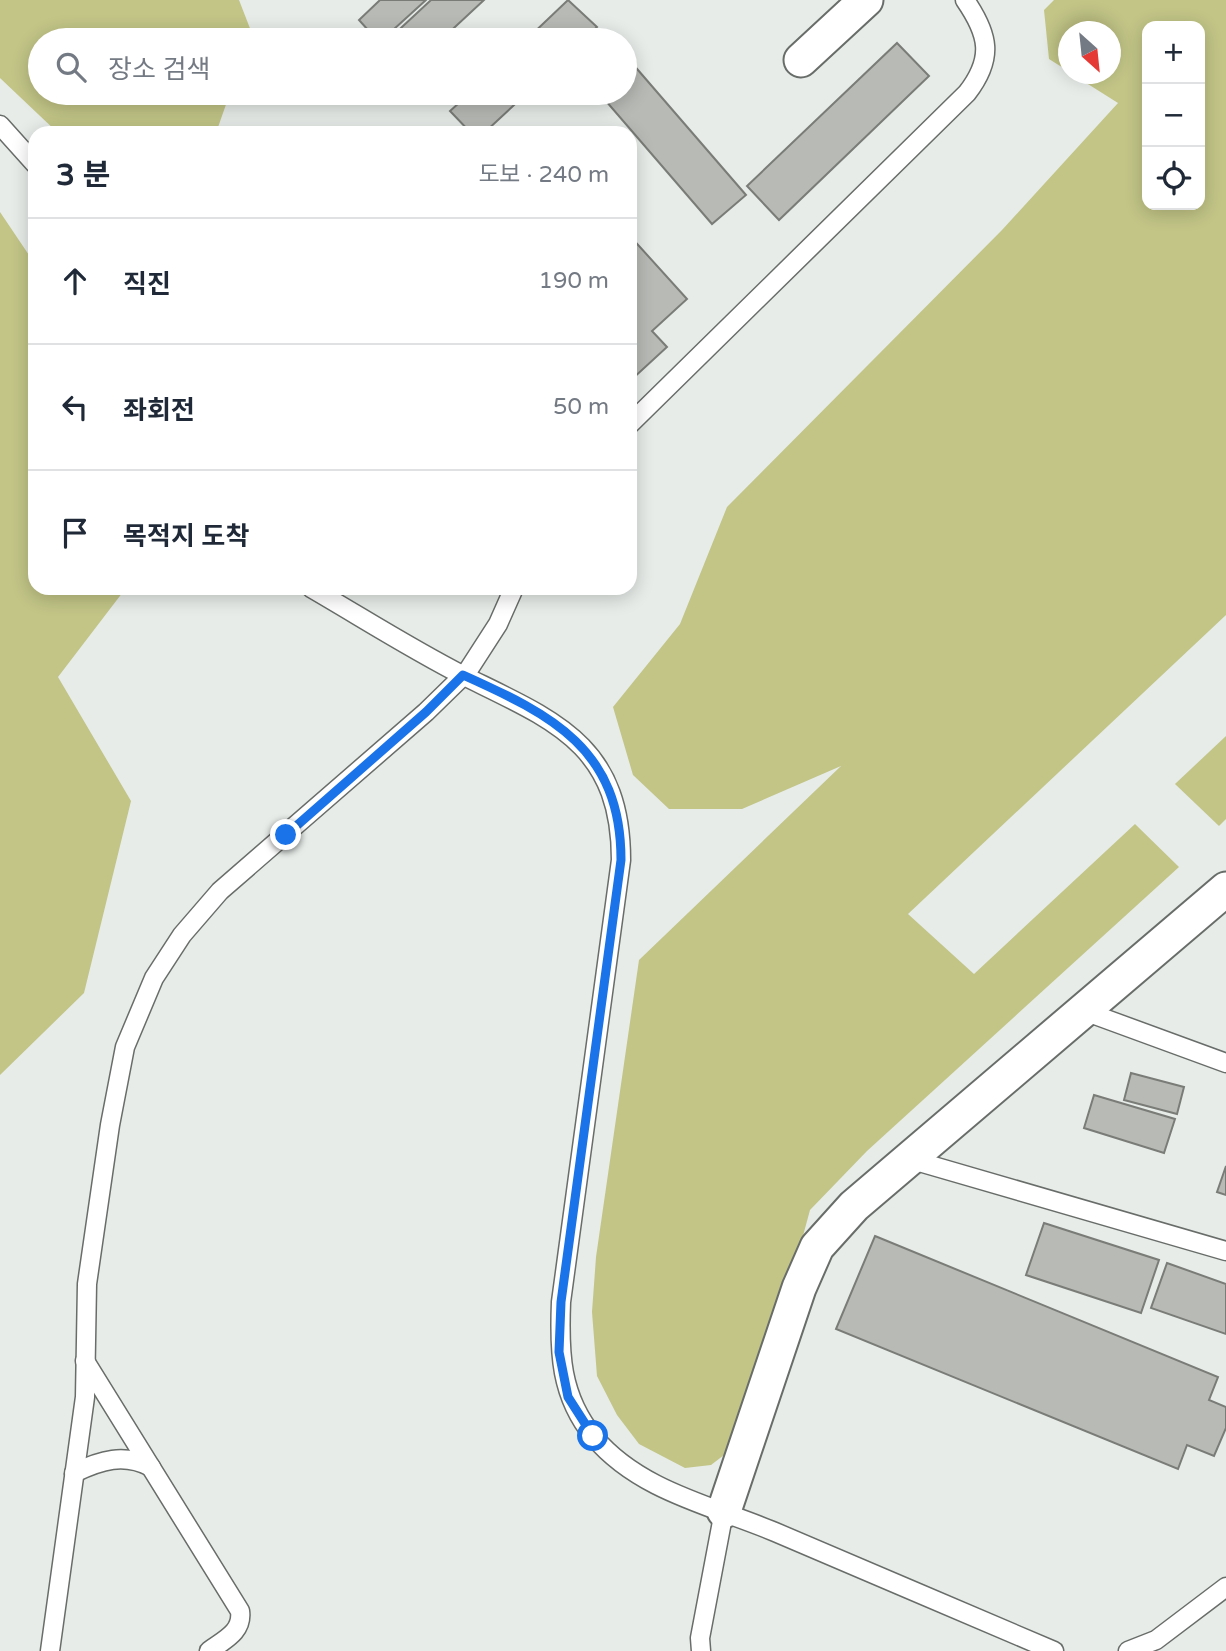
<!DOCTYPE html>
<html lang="ko">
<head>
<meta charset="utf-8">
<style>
	:root { --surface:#fff; --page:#f2f2f3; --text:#1f2937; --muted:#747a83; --line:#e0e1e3 }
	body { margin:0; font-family:"Varela Round","Noto Sans KR",sans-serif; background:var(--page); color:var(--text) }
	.controls { position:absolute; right:21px; top:21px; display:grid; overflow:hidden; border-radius:14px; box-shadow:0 4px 18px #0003 }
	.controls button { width:63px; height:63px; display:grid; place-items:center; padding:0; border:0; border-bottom:2px solid var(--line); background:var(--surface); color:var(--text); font:35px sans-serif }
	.compass { position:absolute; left:1058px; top:21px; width:63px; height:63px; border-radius:50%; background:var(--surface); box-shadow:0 4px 18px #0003; rotate:153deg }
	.stop { position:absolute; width:21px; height:21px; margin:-16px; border:5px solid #1a73e8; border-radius:50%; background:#fff }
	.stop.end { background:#1a73e8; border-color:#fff; box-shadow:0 2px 7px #0008 }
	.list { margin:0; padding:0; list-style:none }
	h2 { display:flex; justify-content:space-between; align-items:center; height:91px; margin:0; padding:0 28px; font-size:30px }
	h2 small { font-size:23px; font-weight:400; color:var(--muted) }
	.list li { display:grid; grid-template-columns:46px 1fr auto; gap:21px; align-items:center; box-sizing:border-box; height:126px; padding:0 28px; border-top:2px solid var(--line) }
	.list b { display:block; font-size:26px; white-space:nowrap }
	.list em { font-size:23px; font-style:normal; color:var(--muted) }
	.icon { flex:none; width:38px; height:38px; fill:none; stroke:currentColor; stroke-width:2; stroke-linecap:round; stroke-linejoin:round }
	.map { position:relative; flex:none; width:1226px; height:1651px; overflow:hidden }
	.search { position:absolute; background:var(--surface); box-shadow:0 4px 18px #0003; left:28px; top:28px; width:609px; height:77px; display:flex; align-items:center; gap:18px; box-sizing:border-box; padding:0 24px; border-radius:38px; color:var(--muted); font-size:26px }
	.panel { position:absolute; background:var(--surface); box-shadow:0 4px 18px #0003; left:28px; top:126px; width:609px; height:469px; border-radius:21px }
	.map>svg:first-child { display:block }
</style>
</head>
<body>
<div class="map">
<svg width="1226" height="1651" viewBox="0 0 1226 1651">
	<rect width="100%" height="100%" fill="#e7ece9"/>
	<g fill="#c2c586" fill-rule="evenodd">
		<polygon points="0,0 239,0 251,31 248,40 40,40 40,93 230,93 216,133 58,133 0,78"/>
		<path d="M1054 0H1226V615L908 914 974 974 1135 824 1179 867 867 1151 810 1210 781 1317 728 1452 711 1465 685 1468 639 1444 617 1415 597 1376 592 1312 596 1257 639 960 841 766 742 809H669L633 775 613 707 680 624 727 507 1002 230 1118 103 1072 74H1110V32H1068V71L1049 59 1044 10ZM1147 26H1200V205H1147Z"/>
		<polygon points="0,212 35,264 35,588 126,588 58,677 131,801 84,993 0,1075"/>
		<polygon points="1226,736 1226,819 1219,826 1175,784"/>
	</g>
	<g fill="#b7bab5" stroke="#7a7c78" stroke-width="2">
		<polygon points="380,0 426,0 382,40 377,40 359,20"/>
		<polygon points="431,0 484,0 441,40 388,40"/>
		<polygon points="568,0 597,27 583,40 526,40"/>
		<polygon points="897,43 929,76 779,220 747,186"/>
		<polygon points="625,55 746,195 712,224 599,93 625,93"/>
		<polygon points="470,93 527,93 484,133 471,133 450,111"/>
		<polygon points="630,236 687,299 652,331 667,347 630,381"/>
		<polygon points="1131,1073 1184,1087 1177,1114 1124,1100"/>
		<polygon points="1094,1095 1175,1119 1164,1153 1084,1128"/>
		<polygon points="1226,1166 1226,1195 1217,1192"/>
		<polygon points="1044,1223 1159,1260 1141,1313 1026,1275"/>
		<polygon points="875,1236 1218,1377 1209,1400 1226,1407 1226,1428 1214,1456 1187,1445 1178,1469 836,1329"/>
		<polygon points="1167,1263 1226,1284 1226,1334 1151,1308"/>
	</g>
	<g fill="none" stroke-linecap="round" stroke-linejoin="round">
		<defs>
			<g id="lane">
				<polyline points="0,125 35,164"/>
				<path d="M630 424 967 93C994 58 989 35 965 0"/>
				<path d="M311 588C361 617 411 649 464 676 553 720 621 744 621 860L561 1302C559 1352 560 1396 594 1437 639 1491 713 1506 775 1532 868 1572 961 1611 1054 1651"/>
				<polyline points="1084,1011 1226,1063"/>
				<polyline points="909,1159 1226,1251"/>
				<path d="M85 1361 240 1611C243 1632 224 1640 209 1651"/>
				<path d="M74 1473C101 1460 124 1453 151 1467"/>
				<polyline points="50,1651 85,1397 87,1284 110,1125 125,1047 154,978 182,935 220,891 426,712 467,672 498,624 514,588"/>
				<polyline points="701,1651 700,1638 724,1511"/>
				<polyline points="1128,1651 1156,1640 1226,1587"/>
			</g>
			<g id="street">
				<polyline points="801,60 866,0"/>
				<polyline points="724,1511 799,1288 817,1247 854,1206 1226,889"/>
			</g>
		</defs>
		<use href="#lane" stroke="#696d6a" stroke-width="21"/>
		<use href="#street" stroke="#696d6a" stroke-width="37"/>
		<use href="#lane" stroke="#fff" stroke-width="18"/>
		<use href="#street" stroke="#fff" stroke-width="33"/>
	</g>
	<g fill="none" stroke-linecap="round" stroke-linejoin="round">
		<path stroke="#1a73e8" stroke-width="9" d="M286 835 426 712 463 675C552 715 621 749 621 860L561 1302 559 1352 568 1397 593 1436"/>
	</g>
</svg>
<div class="controls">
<button>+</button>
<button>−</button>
<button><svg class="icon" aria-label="locate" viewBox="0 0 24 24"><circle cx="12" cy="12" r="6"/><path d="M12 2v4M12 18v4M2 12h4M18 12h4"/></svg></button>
</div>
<svg class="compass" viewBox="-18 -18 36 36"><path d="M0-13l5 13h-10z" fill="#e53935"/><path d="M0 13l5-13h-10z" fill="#747a83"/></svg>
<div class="stop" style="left:593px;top:1436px"></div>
<div class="stop end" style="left:286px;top:835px"></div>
<div class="search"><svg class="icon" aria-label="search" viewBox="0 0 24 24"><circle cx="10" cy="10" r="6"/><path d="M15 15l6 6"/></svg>장소 검색</div>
<section class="panel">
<h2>3 분<small>도보 · 240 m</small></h2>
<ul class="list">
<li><svg class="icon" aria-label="ahead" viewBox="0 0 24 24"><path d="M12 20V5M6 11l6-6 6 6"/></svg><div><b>직진</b></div><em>190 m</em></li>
<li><svg class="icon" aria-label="left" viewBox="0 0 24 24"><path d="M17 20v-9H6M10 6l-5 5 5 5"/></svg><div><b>좌회전</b></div><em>50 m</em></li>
<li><svg class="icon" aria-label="arrive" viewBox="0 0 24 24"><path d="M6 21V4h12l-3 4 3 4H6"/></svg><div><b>목적지 도착</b></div></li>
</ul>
</section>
</div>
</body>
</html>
